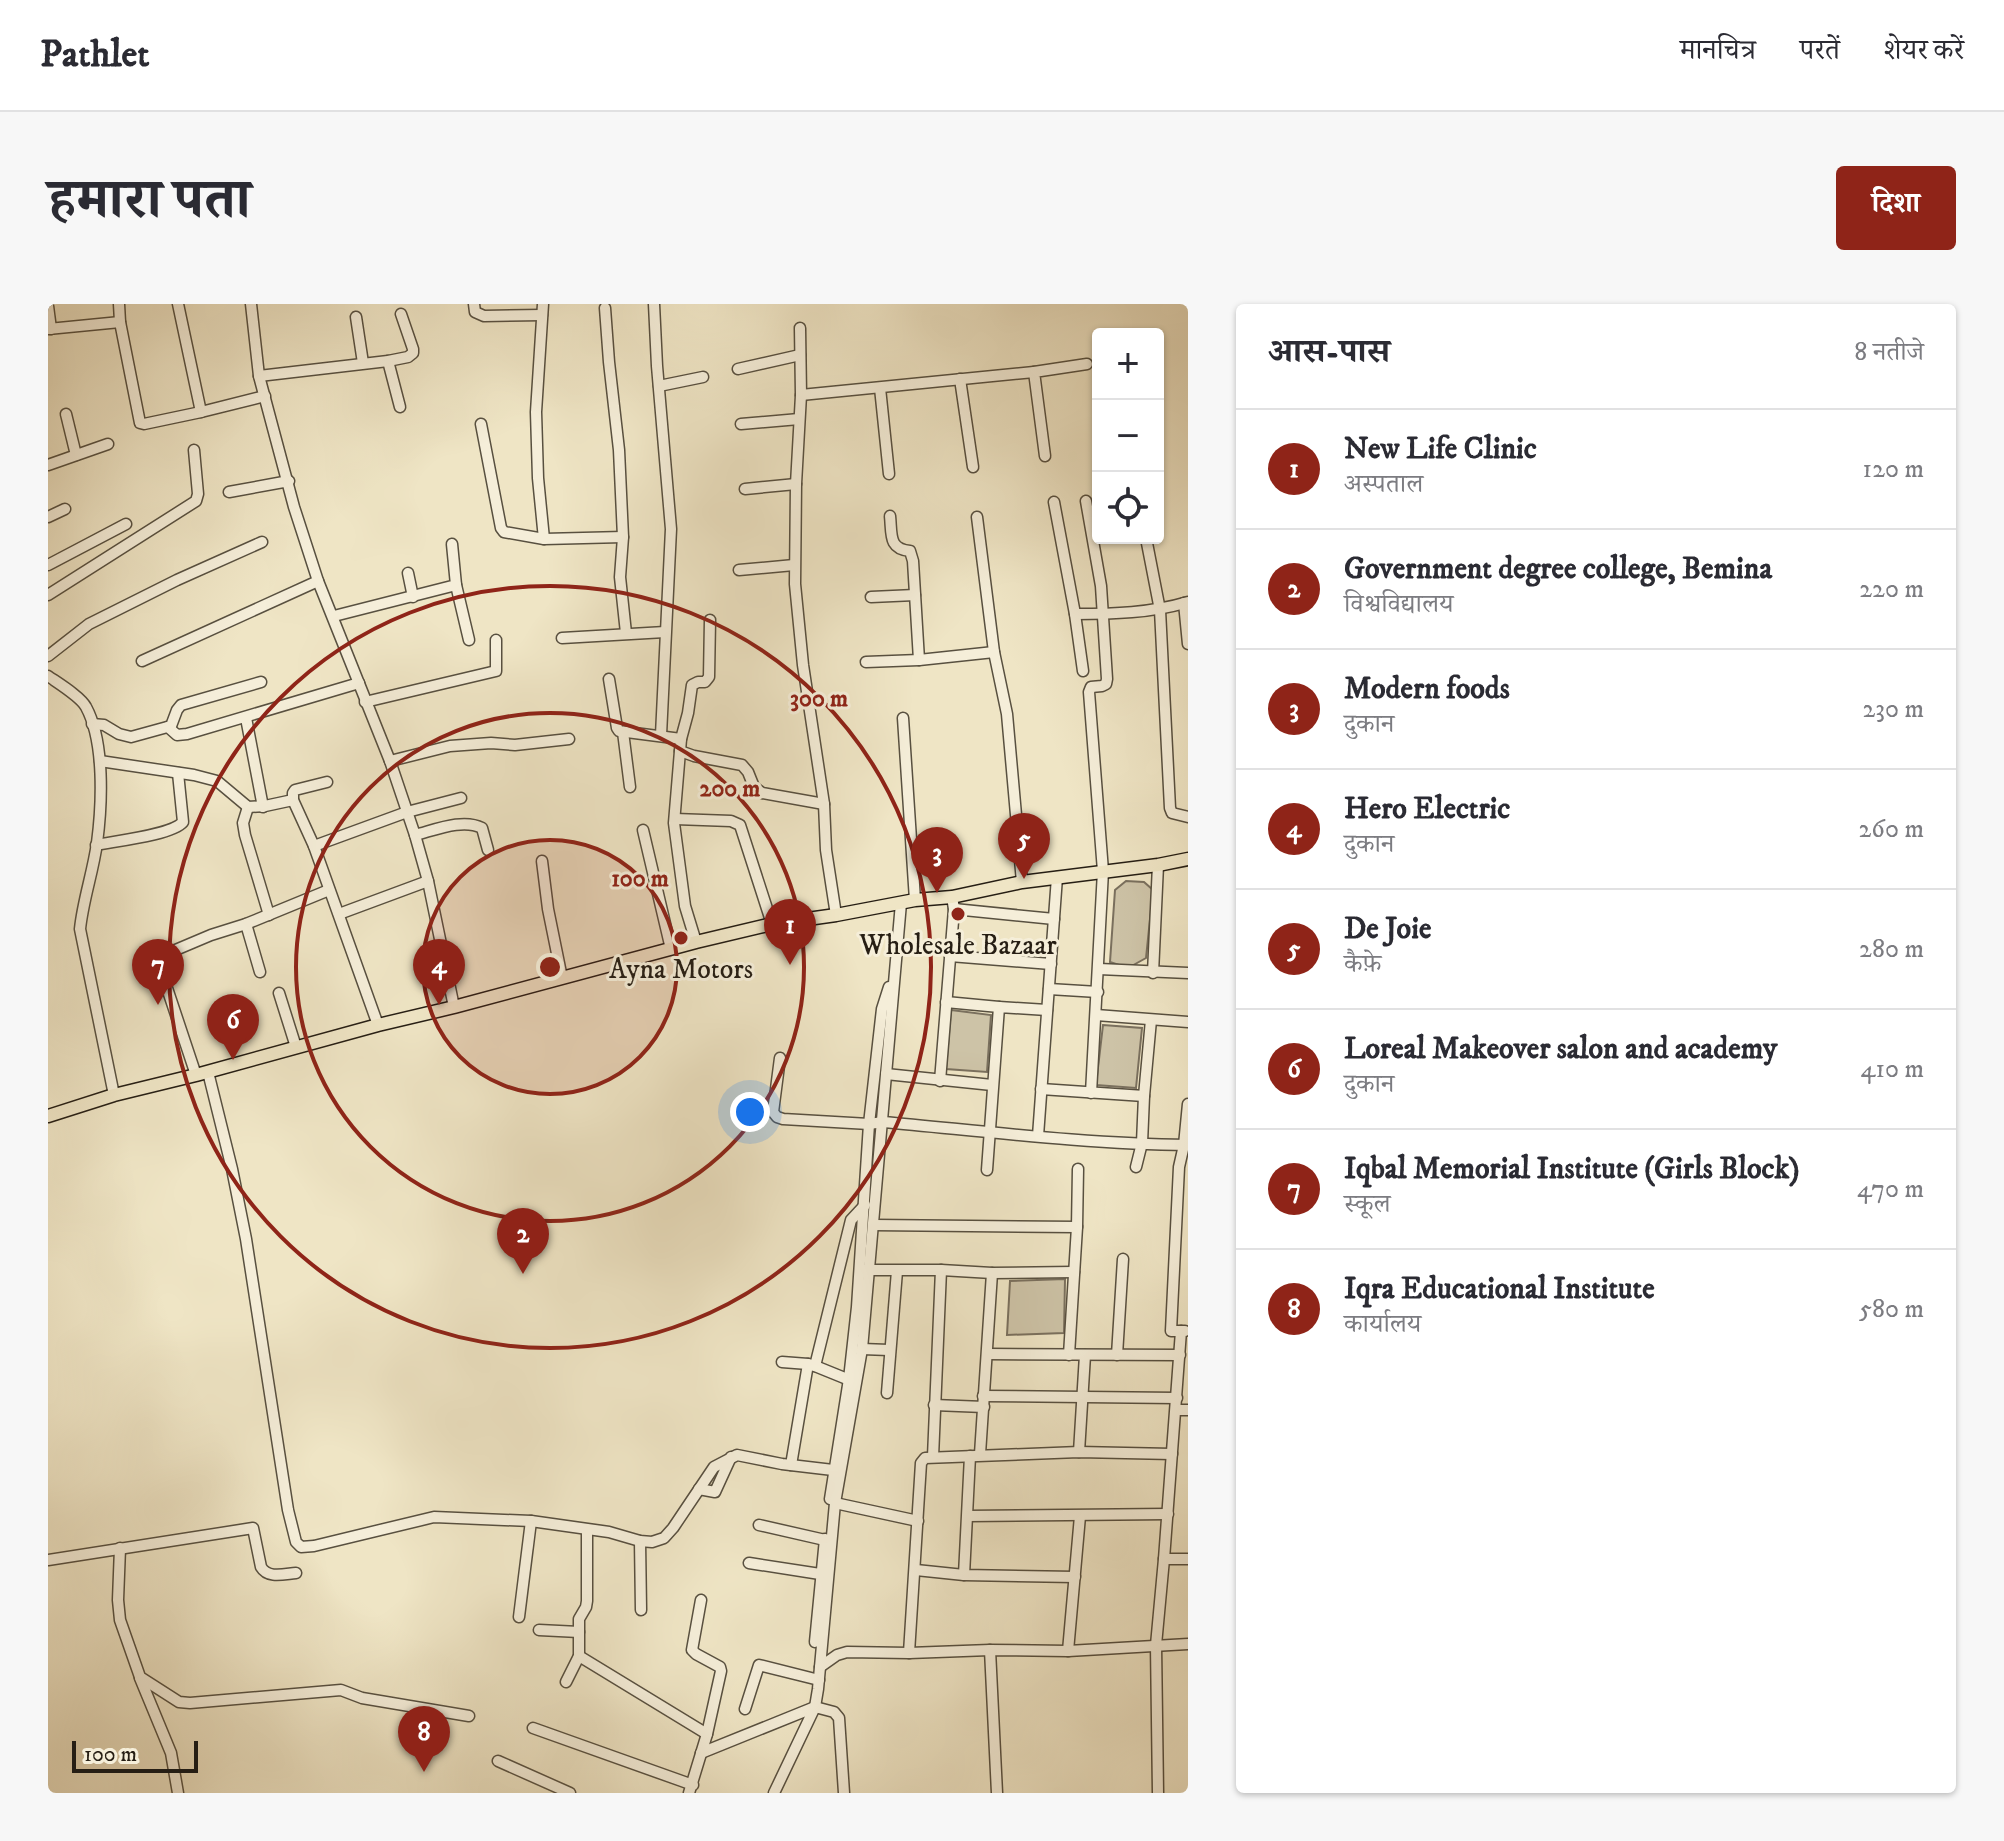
<!DOCTYPE html>
<html lang="hi">
<head>
<meta charset="utf-8">
<style>
	:root { --surface:#fff; --page:#f7f7f7; --text:#2b2b33; --muted:#7c7c81; --line:#e1e1e2; --accent:#8f2418 }
	body { margin:0; font-family:"IM FELL DW Pica","Noto Serif Devanagari",serif; background:var(--page); color:var(--text) }
	.controls { position:absolute; right:24px; top:24px; display:grid; overflow:hidden; border-radius:8px; box-shadow:0 2px 6px #0004 }
	.controls button { width:72px; height:72px; display:grid; place-items:center; padding:0; border:0; border-bottom:2px solid var(--line); background:var(--surface); color:var(--text); font:40px sans-serif }
	.scale { position:absolute; left:24px; bottom:20px; width:126px; box-sizing:border-box; padding-left:8px; border:4px solid #261e14; border-top:0; font-size:22px; line-height:28px; white-space:nowrap; color:#261e14; -webkit-text-stroke:6px #f5eed9; paint-order:stroke }
	.you { position:absolute; left:702px; top:808px; width:28px; height:28px; margin:-20px; border:6px solid #fff; border-radius:50%; background:#1a73e8; box-shadow:0 0 0 12px #1a73e833 }
	.badge { display:grid; place-items:center; width:52px; height:52px; border-radius:50%; background:var(--accent); color:#fff; font-size:26px; font-weight:700 }
	.pin { position:absolute; translate:-50% -66px; filter:drop-shadow(0 2px 4px #0008) }
	.pin::after { content:''; position:absolute; top:42px; width:28px; height:24px; background:inherit; clip-path:polygon(0 0,100% 0,50% 100%) }
	.list { margin:0; padding:0; list-style:none }
	h2 { display:flex; justify-content:space-between; align-items:center; height:104px; margin:0; padding:0 32px; font-size:34px }
	h2 small { font-size:26px; font-weight:400; color:var(--muted) }
	.list li { display:grid; grid-template-columns:52px 1fr auto; gap:24px; align-items:center; box-sizing:border-box; height:120px; padding:0 32px; border-top:2px solid var(--line) }
	.list b { display:block; font-size:30px; white-space:nowrap }
	.list p { margin:0; font-size:26px; white-space:nowrap; color:var(--muted) }
	.list em { font-size:26px; font-style:normal; color:var(--muted) }
	.icon { flex:none; width:44px; height:44px; fill:none; stroke:currentColor; stroke-width:2; stroke-linecap:round; stroke-linejoin:round }
	.map { position:relative; flex:none; width:1140px; height:1489px; overflow:hidden; border-radius:8px }
	header { display:flex; align-items:center; gap:48px; box-sizing:border-box; height:112px; padding:0 40px; background:var(--surface); border-bottom:2px solid var(--line) }
	header strong { font-size:38px }
	nav { display:flex; gap:44px; margin-inline-start:auto; font-size:28px }
	.intro { display:flex; align-items:center; justify-content:space-between; box-sizing:border-box; height:192px; padding:0 48px }
	h1 { margin:0; font-size:56px }
	.button { padding:20px 36px; border-radius:8px; background:var(--accent); color:#fff; font-size:28px; font-weight:700 }
	main { display:flex; gap:48px; padding:0 48px }
	aside { flex:1; background:var(--surface); border-radius:8px; box-shadow:0 2px 6px #0004 }
	.map>svg:first-child { display:block }
</style>
</head>
<body>
<header>
<strong>Pathlet</strong>
<nav><a>मानचित्र</a><a>परतें</a><a>शेयर करें</a></nav>
</header>
<div class="intro"><h1>हमारा पता</h1><a class="button">दिशा</a></div>
<main>
<div class="map">
<svg width="1140" height="1489" viewBox="0 0 1140 1489">
	<rect width="100%" height="100%" fill="#efe5c5"/>
	<filter id="stains"><feTurbulence type="fractalNoise" baseFrequency=".0025" numOctaves="4"/><feColorMatrix values="0 0 0 0 .2 0 0 0 0 .09 0 0 0 0 .02 0 0 0 .5 -.17"/></filter>
	<radialGradient id="worn" r=".72"><stop offset=".6" stop-color="#630" stop-opacity="0"/><stop offset="1" stop-color="#630" stop-opacity=".3"/></radialGradient>
	<g fill="#cdc3a7" stroke="#7a705e" stroke-width="2">
		<polygon points="1078,577 1096,578 1105,586 1098,654 1080,664 1062,658 1067,586"/>
		<polygon points="903,706 943,711 939,768 898,765"/>
		<polygon points="1055,721 1094,724 1088,784 1048,781"/>
		<polygon points="1017,975 1016,1029 959,1031 962,977"/>
	</g>
	<g fill="none" stroke-linecap="round" stroke-linejoin="round">
		<defs>
			<g id="minor">
				<polyline points="71,0 72,18 92,119 96,120 153,108 217,92"/>
				<polyline points="130,0 153,108"/>
				<polyline points="203,0 211,72 246,203 270,277 342,457 367,531 380,577 406,703"/>
				<polyline points="426,0 427,8 436,12 494,11"/>
				<polyline points="495,0 488,108 490,174 496,235"/>
				<polyline points="606,0 609,62 623,225 613,431"/>
				<polyline points="0,2 3,25"/>
				<polyline points="557,4 561,58 571,146 575,233 572,273 578,329"/>
				<polyline points="308,13 315,59"/>
				<polyline points="752,24 753,91 748,180 747,280 755,361 776,500 778,546 788,611"/>
				<polyline points="0,25 72,18"/>
				<polyline points="340,57 352,103"/>
				<polyline points="690,65 752,51"/>
				<polyline points="211,72 340,57 360,53 365,49 365,45 353,10"/>
				<polyline points="912,75 925,163"/>
				<polyline points="611,82 655,73"/>
				<polyline points="832,84 841,170"/>
				<polyline points="753,91 986,68"/>
				<polyline points="18,110 28,151"/>
				<polyline points="433,120 453,224 456,228 496,235 575,233"/>
				<polyline points="693,120 751,115"/>
				<polyline points="997,152 986,68 1039,60"/>
				<polyline points="0,161 60,140"/>
				<polyline points="697,185 748,180"/>
				<polyline points="181,188 241,177"/>
				<polyline points="1038,197 1053,282 1059,375 1058,380 1054,382 1043,383 1041,388 1055,567 1043,789"/>
				<polyline points="1006,198 1027,310 1035,367"/>
				<path d="M842 212C844 230 840 245 862 247L865 257 871 356"/>
				<polyline points="0,213 17,205"/>
				<polyline points="929,213 946,348 959,410 974,578"/>
				<polyline points="1098,234 1112,306 1122,504 1124,509 1140,513"/>
				<polyline points="0,261 78,220"/>
				<polyline points="691,266 746,261"/>
				<polyline points="360,269 365,293"/>
				<polyline points="408,281 421,336"/>
				<polyline points="0,291 148,197 150,190 146,146"/>
				<polyline points="823,293 867,291"/>
				<polyline points="1136,299 1140,340"/>
				<path d="M1027 310C1065 310 1103 309 1140 298"/>
				<polyline points="286,312 408,281 404,240"/>
				<polyline points="514,334 617,328"/>
				<polyline points="0,352 41,320 129,276 214,238"/>
				<polyline points="94,357 270,277"/>
				<polyline points="818,358 871,356 946,348"/>
				<path d="M0 372C10 379 33 393 38 403 57 438 54 501 49 539 45 568 35 596 32 625L66 791"/>
				<polyline points="561,375 569,424 571,427 633,435"/>
				<polyline points="317,398 448,367 448,336"/>
				<polyline points="198,414 215,503"/>
				<polyline points="855,414 867,596"/>
				<polyline points="44,420 56,421 71,430 83,433 123,422 129,406 133,401 213,378"/>
				<polyline points="120,423 129,431 139,430 311,379"/>
				<polyline points="575,428 582,483"/>
				<polyline points="632,447 646,452 694,461 700,468 706,483 714,489 776,500"/>
				<polyline points="52,457 146,471 169,477 200,503 217,502 245,496"/>
				<polyline points="342,457 402,442 443,439 467,441 521,435"/>
				<polyline points="279,478 247,486 245,489 245,496 266,542 330,721"/>
				<polyline points="200,503 195,519 197,531 221,611"/>
				<polyline points="627,515 683,517 692,521 724,620"/>
				<polyline points="595,526 623,645"/>
				<path d="M367 531C387 526 415 514 434 524L440 546"/>
				<path d="M48 541C68 537 124 531 135 518L130 469"/>
				<polyline points="266,542 359,508 413,494"/>
				<polyline points="494,557 500,605 514,674"/>
				<polyline points="906,605 1006,615"/>
				<polyline points="291,610 380,577"/>
				<polyline points="198,620 212,668"/>
				<polyline points="648,638 637,602 626,519 633,435 640,409 644,381 650,378 657,378 661,373 662,316"/>
				<polyline points="902,652 1003,660"/>
				<polyline points="1051,665 1140,669"/>
				<polyline points="1105,669 1110,561"/>
				<polyline points="1001,685 1050,688"/>
				<polyline points="231,689 248,743"/>
				<polyline points="898,698 951,703"/>
				<polyline points="1048,711 1140,718"/>
				<path d="M732 754 725 808 729 813 735 815 821 820 835 818C935 827 1039 840 1140 841"/>
				<polyline points="160,768 184,865 198,935 240,1206 248,1238 253,1243 266,1242 386,1213 483,1217 561,1228 592,1237 604,1238 616,1234 625,1224 666,1163 689,1151 734,1160 785,1166"/>
				<polyline points="838,770 944,781"/>
				<polyline points="148,771 111,660 113,654 118,650 163,631 198,620 281,586"/>
				<polyline points="892,777 906,605 904,593"/>
				<polyline points="993,785 1096,792"/>
				<polyline points="990,832 1009,573"/>
				<polyline points="1088,863 1094,839 1096,792 1103,716"/>
				<polyline points="939,866 951,703 999,706"/>
				<polyline points="826,921 1029,923"/>
				<polyline points="814,966 893,966 944,969 1026,968"/>
				<polyline points="1137,1027 1123,1027 1131,863 1136,841 1140,800"/>
				<polyline points="814,1045 841,1046"/>
				<polyline points="940,1050 1132,1051"/>
				<polyline points="1021,1051 1029,923 1030,865"/>
				<polyline points="1069,1051 1075,955"/>
				<polyline points="734,1058 760,1060"/>
				<polyline points="767,1062 804,1077"/>
				<polyline points="839,1089 849,967"/>
				<polyline points="935,1092 1129,1094"/>
				<polyline points="886,1101 936,1103"/>
				<polyline points="1128,1106 1140,1106"/>
				<polyline points="1031,1148 1037,1051"/>
				<polyline points="932,1150 944,969"/>
				<polyline points="885,1153 893,966"/>
				<polyline points="743,1161 760,1060 767,1062 803,916 817,901"/>
				<polyline points="651,1185 667,1188 683,1153"/>
				<polyline points="782,1195 801,1075 809,1003 821,820 834,705 841,683"/>
				<polyline points="787,1199 870,1217"/>
				<polyline points="920,1212 1120,1210"/>
				<polyline points="711,1221 777,1236"/>
				<polyline points="592,1237 593,1306"/>
				<polyline points="72,1244 70,1296 72,1316 92,1373 131,1398 142,1399 293,1386 314,1394 421,1412"/>
				<polyline points="1116,1255 1140,1255"/>
				<path d="M0 1256 205 1224 213 1263C220 1275 236 1270 248 1269"/>
				<polyline points="701,1259 772,1270"/>
				<polyline points="868,1266 916,1271 1027,1273"/>
				<polyline points="916,1271 922,1152"/>
				<polyline points="471,1313 483,1217"/>
				<polyline points="491,1326 531,1328"/>
				<polyline points="767,1338 777,1235"/>
				<polyline points="942,1346 949,1489"/>
				<polyline points="1020,1347 1032,1212"/>
				<polyline points="861,1349 873,1159 877,1154 1031,1148 1124,1150"/>
				<polyline points="531,1352 659,1430"/>
				<polyline points="772,1363 789,1351 799,1348 861,1349 942,1346 1020,1347 1140,1340"/>
				<polyline points="92,1374 123,1449 130,1489"/>
				<polyline points="518,1378 531,1352 531,1315 538,1303 539,1297 539,1226"/>
				<polyline points="697,1405 711,1361 771,1376"/>
				<polyline points="485,1424 645,1481"/>
				<polyline points="653,1449 767,1403 786,1408 791,1414 796,1489"/>
				<polyline points="450,1457 522,1489"/>
				<polyline points="641,1489 659,1430 673,1367 672,1363 648,1350 644,1346 653,1296"/>
				<polyline points="726,1489 767,1403 770,1385 787,1199 814,1045 853,599"/>
				<polyline points="1110,1489 1108,1341 1116,1255 1133,1027"/>
			</g>
			<polyline id="major" points="0,812 66,791 148,771 330,721 406,703 648,638 724,620 788,611 867,596 904,593 974,578 1110,561 1140,555"/>
		</defs>
		<use href="#minor" stroke="#585040" stroke-width="13"/>
		<use href="#major" stroke="#261e14" stroke-width="15"/>
		<use href="#minor" stroke="#f5eed9" stroke-width="10"/>
		<use href="#major" stroke="#efe5c5" stroke-width="12"/>
	</g>
	<circle cx="502" cy="663" r="127" fill="#8f2418" fill-opacity=".12"/>
	<g fill="none" stroke="#8f2418" stroke-width="4">
		<circle cx="502" cy="663" r="127"/>
		<circle cx="502" cy="663" r="254"/>
		<circle cx="502" cy="663" r="381"/>
	</g>
	<g fill="#8f2418" stroke="#f5eed9" stroke-width="3">
		<circle cx="910" cy="610" r="8"/>
		<circle cx="633" cy="634" r="8"/>
	</g>
	<g text-anchor="middle" stroke-width="6" stroke-linejoin="round" paint-order="stroke">
		<g font-size="28" fill="#261e14" stroke="#f5eed9">
			<text x="910" y="650">Wholesale Bazaar</text>
			<text x="633" y="674">Ayna Motors</text>
		</g>
	</g>
	<circle cx="502" cy="663" r="12" fill="#8f2418" stroke="#f5eed9" stroke-width="4"/>
	<g font-size="24" text-anchor="middle" font-weight="bold" fill="#8f2418" stroke="#f5eed9" stroke-width="6" stroke-linejoin="round" paint-order="stroke">
		<text x="771" y="402">300 m</text>
		<text x="682" y="492">200 m</text>
		<text x="592" y="582">100 m</text>
	</g>
	<rect width="100%" height="100%" filter="url(#stains)"/>
	<rect width="100%" height="100%" fill="url(#worn)"/>
</svg>
<div class="controls">
<button>+</button>
<button>−</button>
<button><svg class="icon" aria-label="locate" viewBox="0 0 24 24"><circle cx="12" cy="12" r="6"/><path d="M12 2v4M12 18v4M2 12h4M18 12h4"/></svg></button>
</div>
<div class="scale">100 m</div>
<div class="you"></div>
<div class="pin badge" style="left:742px;top:661px">1</div>
<div class="pin badge" style="left:475px;top:970px">2</div>
<div class="pin badge" style="left:889px;top:589px">3</div>
<div class="pin badge" style="left:391px;top:701px">4</div>
<div class="pin badge" style="left:976px;top:575px">5</div>
<div class="pin badge" style="left:185px;top:756px">6</div>
<div class="pin badge" style="left:110px;top:701px">7</div>
<div class="pin badge" style="left:376px;top:1468px">8</div>
</div>
<aside>
<h2>आस-पास<small>8 नतीजे</small></h2>
<ul class="list">
<li><span class="badge">1</span><div><b>New Life Clinic</b><p>अस्पताल</p></div><em>120 m</em></li>
<li><span class="badge">2</span><div><b>Government degree college, Bemina</b><p>विश्वविद्यालय</p></div><em>220 m</em></li>
<li><span class="badge">3</span><div><b>Modern foods</b><p>दुकान</p></div><em>230 m</em></li>
<li><span class="badge">4</span><div><b>Hero Electric</b><p>दुकान</p></div><em>260 m</em></li>
<li><span class="badge">5</span><div><b>De Joie</b><p>कैफ़े</p></div><em>280 m</em></li>
<li><span class="badge">6</span><div><b>Loreal Makeover salon and academy</b><p>दुकान</p></div><em>410 m</em></li>
<li><span class="badge">7</span><div><b>Iqbal Memorial Institute (Girls Block)</b><p>स्कूल</p></div><em>470 m</em></li>
<li><span class="badge">8</span><div><b>Iqra Educational Institute</b><p>कार्यालय</p></div><em>580 m</em></li>
</ul>
</aside>
</main>
</body>
</html>
